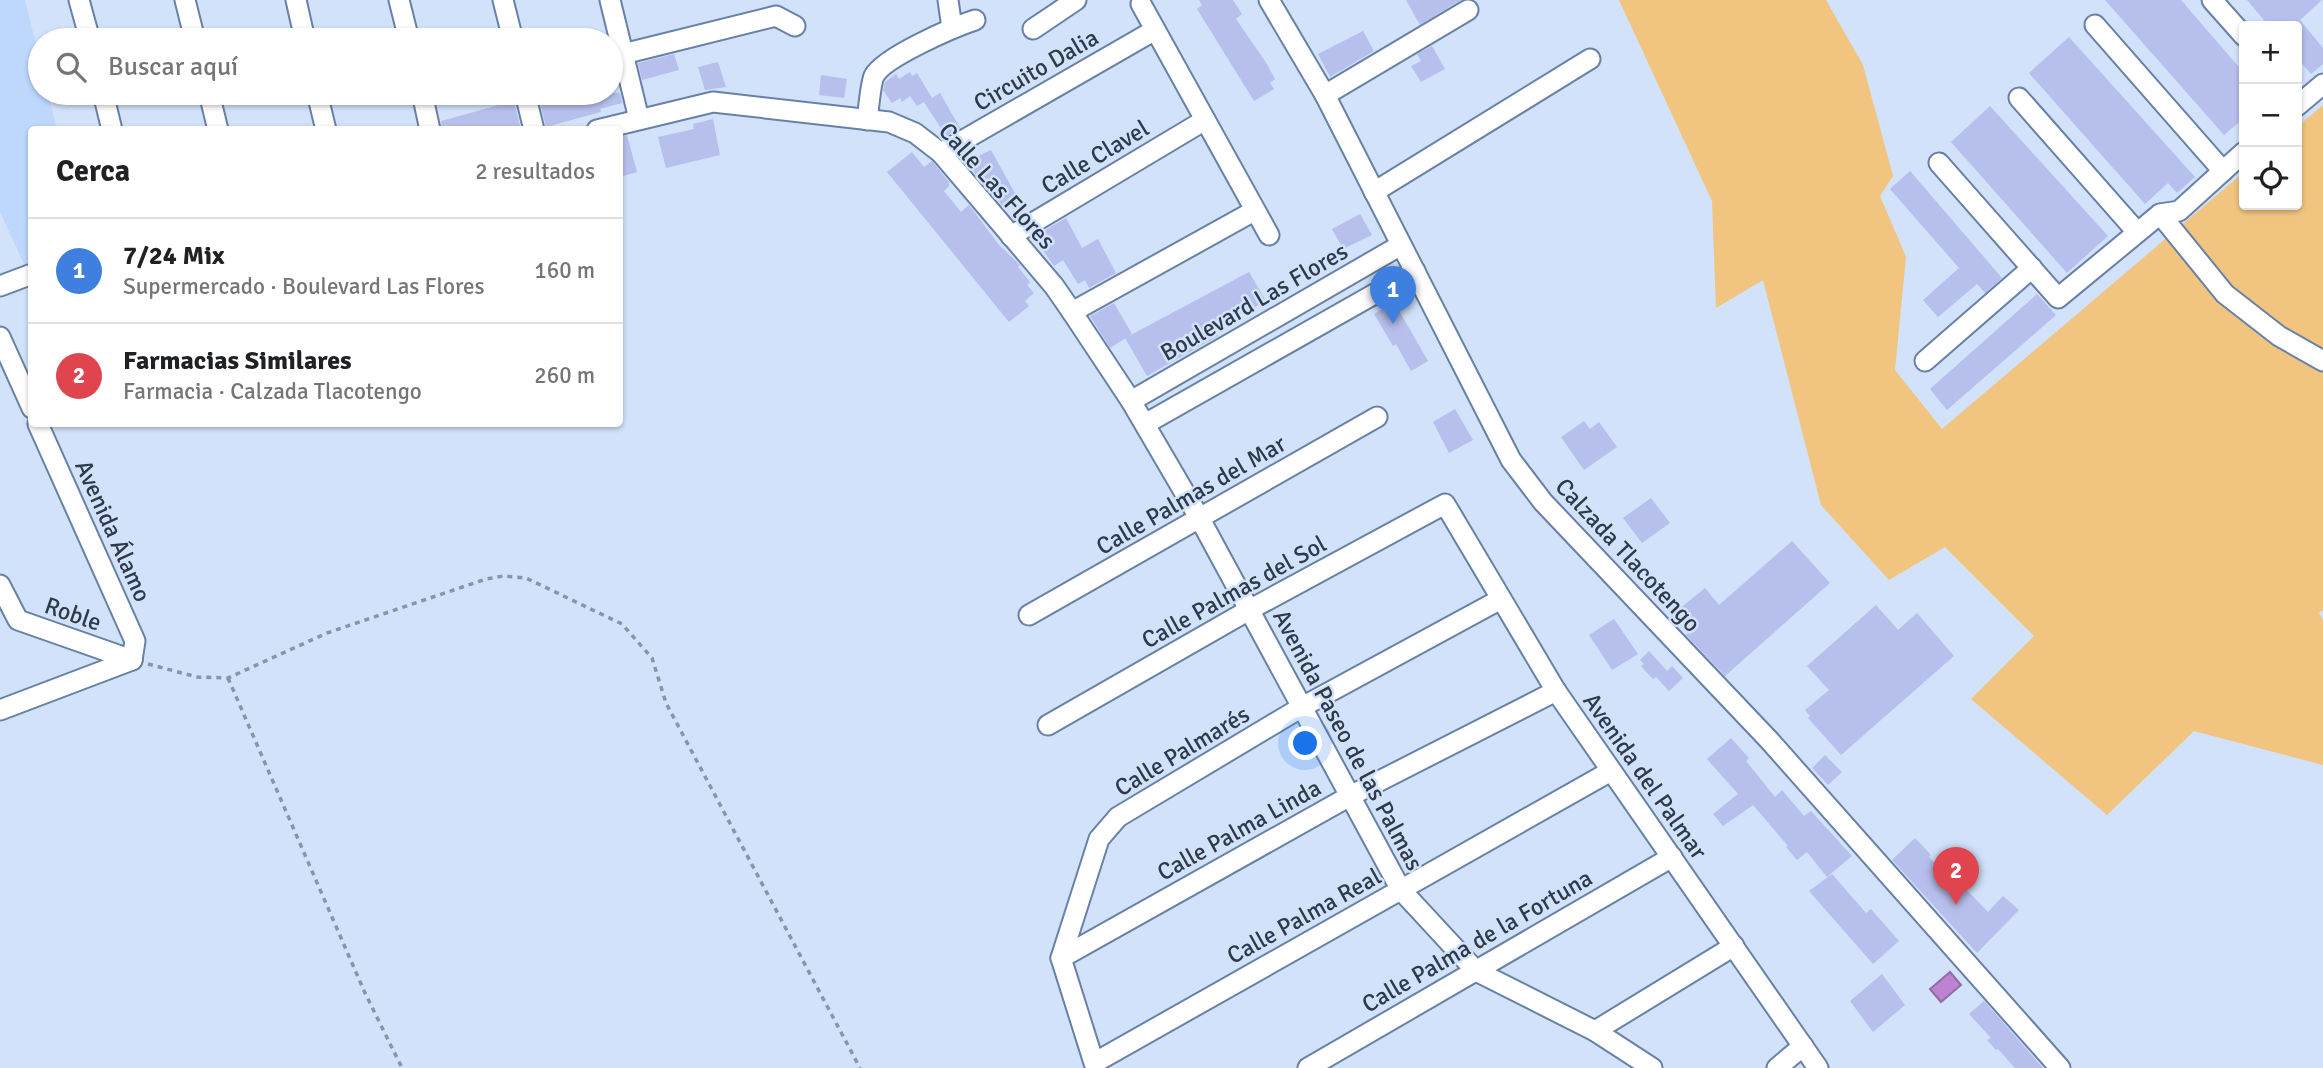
<!DOCTYPE html>
<html lang="es">
<head>
<meta charset="utf-8">
<style>
	:root { --surface:#fff; --page:#f2f2f2; --text:#202124; --muted:#757577; --line:#e0e0e0; --accent:#1a73e8 }
	body { margin:0; font-family:Signika,sans-serif; background:var(--page); color:var(--text) }
	.controls { position:absolute; right:21px; top:21px; display:grid; overflow:hidden; border-radius:7px; box-shadow:0 2px 5px #0004 }
	.controls button { width:63px; height:63px; display:grid; place-items:center; padding:0; border:0; border-bottom:2px solid var(--line); background:var(--surface); color:var(--text); font:35px sans-serif }
	.you { position:absolute; left:1306px; top:744px; width:24px; height:24px; margin:-18px; border:5px solid #fff; border-radius:50%; background:#1a73e8; box-shadow:0 0 0 10px #1a73e833 }
	.badge { display:grid; place-items:center; width:46px; height:46px; border-radius:50%; background:var(--accent); color:#fff; font-size:23px; font-weight:700 }
	.pin { position:absolute; translate:-50% -58px; filter:drop-shadow(0 2px 4px #0008) }
	.pin::after { content:''; position:absolute; top:37px; width:24px; height:21px; background:inherit; clip-path:polygon(0 0,100% 0,50% 100%) }
	.list { margin:0; padding:0; list-style:none }
	h2 { display:flex; justify-content:space-between; align-items:center; height:91px; margin:0; padding:0 28px; font-size:30px }
	h2 small { font-size:23px; font-weight:400; color:var(--muted) }
	.list li { display:grid; grid-template-columns:46px 1fr auto; gap:21px; align-items:center; box-sizing:border-box; height:105px; padding:0 28px; border-top:2px solid var(--line) }
	.list b { display:block; font-size:26px; white-space:nowrap }
	.list p { margin:0; font-size:23px; white-space:nowrap; color:var(--muted) }
	.list em { font-size:23px; font-style:normal; color:var(--muted) }
	.icon { flex:none; width:38px; height:38px; fill:none; stroke:currentColor; stroke-width:2; stroke-linecap:round; stroke-linejoin:round }
	.map { position:relative; flex:none; width:2323px; height:1068px; overflow:hidden }
	.search { position:absolute; background:var(--surface); box-shadow:0 2px 5px #0004; left:28px; top:28px; width:595px; height:77px; display:flex; align-items:center; gap:18px; box-sizing:border-box; padding:0 24px; border-radius:38px; color:var(--muted); font-size:26px }
	.panel { position:absolute; background:var(--surface); box-shadow:0 2px 5px #0004; left:28px; top:126px; width:595px; height:301px; border-radius:7px }
	.map>svg:first-child { display:block }
</style>
</head>
<body>
<div class="map">
<svg width="2323" height="1068" viewBox="0 0 2323 1068">
	<rect width="100%" height="100%" fill="#d1e2fa"/>
	<polygon fill="#bed8fd" points="0,0 25,0 40,61 40,93 48,93 57,129 32,130 32,264 25,266 0,212"/>
	<polygon fill="#f1c47f" points="1619,0 1826,0 1863,65 1893,176 1880,196 1906,257 1895,370 1942,429 2244,172 2244,205 2297,205 2297,127 2323,105 2323,610 2319,613 2323,620 2323,765 2194,731 2107,815 1971,699 2034,636 1945,547 1889,580 1821,505 1763,280 1716,308 1712,201"/>
	<polygon fill="#bd82d1" stroke="#926ca8" stroke-width="2" points="1950,972 1961,985 1941,1002 1930,989"/>
	<g fill="#b7bfec">
		<polygon points="1199,0 1233,0 1242,14 1236,19 1267,64 1275,79 1270,83 1274,89 1254,101 1197,9 1202,5"/>
		<polygon points="1406,0 1461,0 1420,25"/>
		<polygon points="2105,0 2181,0 2244,73 2244,118 2224,135"/>
		<polygon points="2247,0 2322,0 2300,20 2323,48 2323,64 2311,74 2297,58 2297,24 2294,26 2269,26"/>
		<polygon points="1363,31 1374,51 1330,77 1318,54"/>
		<polygon points="2069,37 2195,177 2177,193 2168,183 2145,204 2029,73"/>
		<polygon points="1432,46 1445,69 1421,82 1411,66 1421,61 1417,54"/>
		<polygon points="674,54 679,70 642,80 638,63"/>
		<polygon points="718,62 726,87 705,90 698,67"/>
		<polygon points="910,72 912,76 917,73 932,98 940,93 960,128 946,136 924,102 917,106 910,96 902,102 900,98 892,103 883,90 885,82 896,74 899,79"/>
		<polygon points="821,75 847,79 844,98 819,95"/>
		<polygon points="547,93 620,93 622,103 600,109 601,112 546,127 538,95"/>
		<polygon points="514,101 521,130 442,130 441,121"/>
		<polygon points="1990,106 2108,236 2067,273 1951,142"/>
		<polygon points="713,119 720,155 666,168 658,137 694,129 693,124"/>
		<polygon points="627,135 637,172 620,177 620,137"/>
		<polygon points="991,150 1017,197 1002,206 989,184 987,185 979,173 976,175 968,161"/>
		<polygon points="912,152 924,167 932,161 949,182 949,186 944,191 961,212 969,205 999,245 1020,265 1018,267 1030,282 1027,285 1034,293 1025,301 1029,306 1009,322 887,172"/>
		<polygon points="1910,171 2002,278 1985,293 1977,284 1938,317 1923,300 1959,268 1890,189"/>
		<polygon points="1360,214 1372,235 1343,249 1332,229"/>
		<polygon points="1066,218 1082,248 1098,239 1116,273 1089,288 1085,280 1078,284 1063,260 1054,266 1035,239 1043,234 1042,232"/>
		<polygon points="1249,272 1266,301 1214,329 1218,336 1147,376 1125,338"/>
		<polygon points="2037,294 2056,315 1947,410 1930,389"/>
		<polygon points="1394,302 1428,361 1411,371 1396,344 1393,346 1374,314"/>
		<polygon points="1114,303 1132,334 1110,348 1090,316"/>
		<polygon points="1455,409 1473,440 1449,453 1433,422"/>
		<polygon points="1584,421 1590,429 1599,422 1617,447 1584,470 1561,437"/>
		<polygon points="1651,498 1670,523 1642,543 1623,518"/>
		<polygon points="1792,541 1830,583 1725,676 1686,635 1693,628 1678,610 1705,588 1719,605"/>
		<polygon points="1876,605 1898,630 1917,613 1954,656 1841,755 1808,718 1810,716 1805,710 1829,690 1807,666"/>
		<polygon points="1614,619 1638,654 1612,670 1589,635"/>
		<polygon points="1649,651 1667,671 1672,666 1683,678 1669,691 1656,677 1653,679 1641,666 1644,664 1640,660"/>
		<polygon points="1731,738 1749,758 1746,761 1775,797 1782,790 1804,816 1811,811 1852,856 1827,877 1807,852 1797,860 1786,847 1788,846 1753,805 1723,826 1713,814 1738,794 1707,759"/>
		<polygon points="1825,755 1842,772 1828,785 1812,768"/>
		<polygon points="1915,838 1931,855 1929,857 1953,883 1957,880 1988,912 2003,896 2019,910 1977,953 1892,860"/>
		<polygon points="1832,874 1866,913 1871,909 1899,941 1873,964 1809,891"/>
		<polygon points="1882,974 1905,1005 1873,1032 1850,1001"/>
		<polygon points="1984,1001 2000,1019 2043,1068 2015,1068 1998,1049 1996,1050 1987,1040 1991,1038 1969,1014"/>
	</g>
	<g fill="none" stroke-linecap="round" stroke-linejoin="round">
		<defs>
			<g id="minor">
				<polyline points="79,0 90,40"/>
				<polyline points="185,0 195,40"/>
				<polyline points="296,0 305,40"/>
				<polyline points="399,0 409,40"/>
				<polyline points="503,0 513,40"/>
				<polyline points="610,0 639,119"/>
				<polyline points="948,0 952,28"/>
				<polyline points="1269,0 1325,95 1511,460 1543,502 1769,740 2060,1068"/>
				<polyline points="2212,0 2244,36"/>
				<polyline points="1141,4 1269,235"/>
				<polyline points="2095,25 2223,171"/>
				<polyline points="1033,29 1076,0"/>
				<polyline points="623,54 776,16 795,26"/>
				<polyline points="103,93 112,130"/>
				<polyline points="209,93 218,130"/>
				<polyline points="317,93 326,130"/>
				<polyline points="422,93 430,130"/>
				<polyline points="525,93 534,130"/>
				<polyline points="1325,95 1468,10"/>
				<polyline points="2019,98 2137,232"/>
				<polyline points="2297,106 2323,84"/>
				<path d="M867 120C869 108 870 86 874 76 884 57 954 27 975 20"/>
				<polyline points="597,130 713,102 889,122 915,133 941,153 1054,286 1072,312 1131,401 1200,519 1401,890 1476,971 1595,1031 1652,1068"/>
				<polyline points="941,153 1155,30"/>
				<polyline points="1939,163 2058,298 2160,214 2179,211 2244,152"/>
				<polyline points="1374,192 1590,59"/>
				<polyline points="2160,214 2225,294 2279,336 2323,361"/>
				<polyline points="1011,236 1205,120"/>
				<polyline points="0,286 32,274"/>
				<polyline points="1072,312 1254,211"/>
				<polyline points="0,337 32,408"/>
				<polyline points="1925,361 2032,268"/>
				<polyline points="1131,401 1401,245"/>
				<polyline points="38,424 135,641 132,660"/>
				<polyline points="1145,424 1415,271"/>
				<polyline points="0,585 18,620 132,660"/>
				<polyline points="1501,599 1302,707 1118,817 1099,839 1061,958 1094,1063 1611,771"/>
				<polyline points="1029,615 1377,417"/>
				<polyline points="0,710 132,660"/>
				<polyline points="1048,725 1249,610 1445,504 1556,691 1818,1068"/>
				<polyline points="1061,958 1350,796 1556,691"/>
				<polyline points="1595,1031 1734,946"/>
				<polyline points="1308,1068 1672,857"/>
				<polyline points="1777,1068 1803,1046"/>
			</g>
		</defs>
		<use href="#minor" stroke="#6881a6" stroke-width="23"/>
		<g stroke="#8795aa" stroke-width="3.5" stroke-dasharray="5 5" stroke-linecap="butt">
			<polyline points="148,664 197,677 228,678 327,633 486,579 503,576 526,578 622,624 652,658 666,703 860,1068"/>
			<polyline points="228,678 365,993 402,1068"/>
		</g>
		<use href="#minor" stroke="#fff" stroke-width="19"/>
	</g>
	<g text-anchor="middle" stroke-width="5" stroke-linejoin="round" paint-order="stroke">
		<g font-size="24" fill="#2e3a4a" stroke="#d1e2fa">
			<text transform="translate(1036 70) rotate(-30)" y="8">Circuito Dalia</text>
			<text transform="translate(1095 157) rotate(-31)" y="8">Calle Clavel</text>
			<text transform="translate(997 186) rotate(48)" y="8">Calle Las Flores</text>
			<text transform="translate(1254 302) rotate(-30)" y="8">Boulevard Las Flores</text>
			<text transform="translate(1191 495) rotate(-30)" y="8">Calle Palmas del Mar</text>
			<text transform="translate(113 531) rotate(66)" y="8">Avenida Álamo</text>
			<text transform="translate(1628 555) rotate(47)" y="8">Calzada Tlacotengo</text>
			<text transform="translate(1234 592) rotate(-29)" y="8">Calle Palmas del Sol</text>
			<text transform="translate(73 614) rotate(19)" y="8">Roble</text>
			<text transform="translate(1348 740) rotate(62)" y="8">Avenida Paseo de las Palmas</text>
			<text transform="translate(1182 751) rotate(-31)" y="8">Calle Palmarés</text>
			<text transform="translate(1645 776) rotate(55)" y="8">Avenida del Palmar</text>
			<text transform="translate(1239 830) rotate(-29)" y="8">Calle Palma Linda</text>
			<text transform="translate(1304 916) rotate(-29)" y="8">Calle Palma Real</text>
			<text transform="translate(1477 941) rotate(-30)" y="8">Calle Palma de la Fortuna</text>
		</g>
	</g>
</svg>
<div class="controls">
<button>+</button>
<button>−</button>
<button><svg class="icon" aria-label="locate" viewBox="0 0 24 24"><circle cx="12" cy="12" r="6"/><path d="M12 2v4M12 18v4M2 12h4M18 12h4"/></svg></button>
</div>
<div class="you"></div>
<div class="pin badge" style="left:1393px;top:324px;background:#3f7fe0">1</div>
<div class="pin badge" style="left:1956px;top:905px;background:#e0444e">2</div>
<div class="search"><svg class="icon" aria-label="search" viewBox="0 0 24 24"><circle cx="10" cy="10" r="6"/><path d="M15 15l6 6"/></svg>Buscar aquí</div>
<section class="panel">
<h2>Cerca<small>2 resultados</small></h2>
<ul class="list">
<li><span class="badge" style="background:#3f7fe0">1</span><div><b>7/24 Mix</b><p>Supermercado · Boulevard Las Flores</p></div><em>160 m</em></li>
<li><span class="badge" style="background:#e0444e">2</span><div><b>Farmacias Similares</b><p>Farmacia · Calzada Tlacotengo</p></div><em>260 m</em></li>
</ul>
</section>
</div>
</body>
</html>
